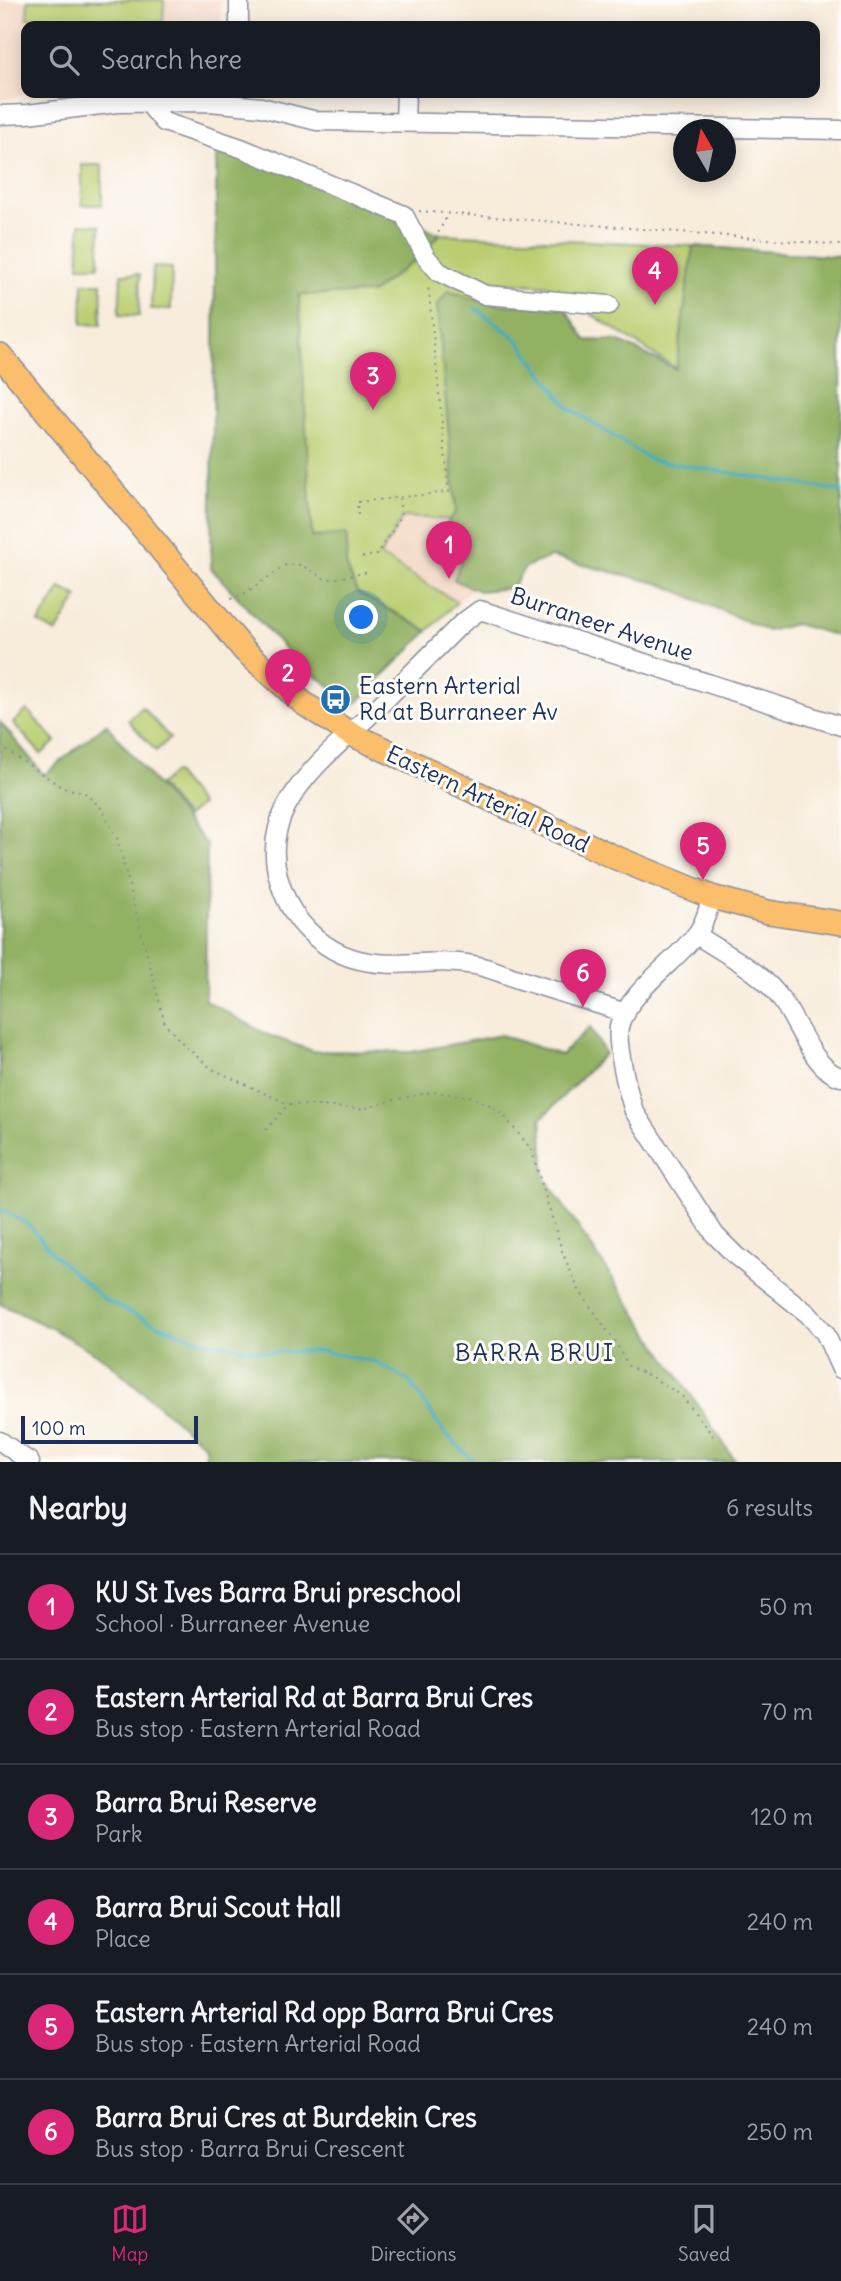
<!DOCTYPE html>
<html lang="en">
<head>
<meta charset="utf-8">
<style>
	:root { --surface:#171b24; --page:#20242c; --text:#f1f3f6; --muted:#9ea1a6; --line:#363941; --accent:#db2777 }
	body { margin:0; font-family:Delius,sans-serif; background:var(--page); color:var(--text) }
	.compass { position:absolute; left:673px; top:119px; width:63px; height:63px; border-radius:50%; background:var(--surface); box-shadow:0 4px 18px #0003; rotate:351deg }
	.scale { position:absolute; left:21px; bottom:18px; width:177px; box-sizing:border-box; padding-left:7px; border:4px solid #1b2f5e; border-top:0; font-size:19px; line-height:24px; white-space:nowrap; color:#1b2f5e; -webkit-text-stroke:5px #fdfcf7; paint-order:stroke }
	.you { position:absolute; left:362px; top:618px; width:24px; height:24px; margin:-18px; border:5px solid #fff; border-radius:50%; background:#1a73e8; box-shadow:0 0 0 10px #1a73e833 }
	.badge { display:grid; place-items:center; width:46px; height:46px; border-radius:50%; background:var(--accent); color:#fff; font-size:23px; font-weight:700 }
	.pin { position:absolute; translate:-50% -58px; filter:drop-shadow(0 2px 4px #0008) }
	.pin::after { content:''; position:absolute; top:37px; width:24px; height:21px; background:inherit; clip-path:polygon(0 0,100% 0,50% 100%) }
	.list { margin:0; padding:0; list-style:none }
	h2 { display:flex; justify-content:space-between; align-items:center; height:91px; margin:0; padding:0 28px; font-size:30px }
	h2 small { font-size:23px; font-weight:400; color:var(--muted) }
	.list li { display:grid; grid-template-columns:46px 1fr auto; gap:21px; align-items:center; box-sizing:border-box; height:105px; padding:0 28px; border-top:2px solid var(--line) }
	.list b { display:block; font-size:26px; white-space:nowrap }
	.list p { margin:0; font-size:23px; white-space:nowrap; color:var(--muted) }
	.list em { font-size:23px; font-style:normal; color:var(--muted) }
	.icon { flex:none; width:38px; height:38px; fill:none; stroke:currentColor; stroke-width:2; stroke-linecap:round; stroke-linejoin:round }
	.map { position:relative; flex:none; width:841px; height:1462px; overflow:hidden }
	.search { position:absolute; background:var(--surface); box-shadow:0 4px 18px #0003; left:21px; right:21px; top:21px; height:77px; display:flex; align-items:center; gap:18px; box-sizing:border-box; padding:0 24px; border-radius:14px; color:var(--muted); font-size:26px }
	.sheet { height:721px; background:var(--surface) }
	nav { display:flex; justify-content:space-around; align-items:center; box-sizing:border-box; height:98px; border-top:2px solid var(--line); background:var(--surface); font-size:19px; color:var(--muted) }
	nav a { display:grid; justify-items:center; gap:4px }
	nav .on { color:var(--accent) }
	.map>svg:first-child { display:block }
</style>
</head>
<body>
<div class="map">
<svg width="841" height="1462" viewBox="0 0 841 1462">
	<rect width="100%" height="100%" fill="#fdfcf7"/>
	<filter id="ink" filterUnits="userSpaceOnUse"><feTurbulence type="fractalNoise" baseFrequency=".0143" numOctaves="2"/><feDisplacementMap in="SourceGraphic" scale="14" xChannelSelector="R" yChannelSelector="G"/><feConvolveMatrix kernelMatrix="1 2 1 2 8 2 1 2 1" color-interpolation-filters="sRGB"/></filter>
	<filter id="wash" filterUnits="userSpaceOnUse"><feTurbulence type="fractalNoise" baseFrequency=".00686" numOctaves="4" result="noise"/><feDisplacementMap in="SourceGraphic" scale="28" xChannelSelector="R" yChannelSelector="G"/><feGaussianBlur stdDeviation="1.57" result="paint"/><feColorMatrix in="noise" values="0 0 0 0 0 0 0 0 0 0 0 0 0 0 0 0 0 1.4 0 .05"/><feComposite in="paint" operator="in"/></filter>
	<g filter="url(#wash)">
		<rect width="100%" height="100%" fill="#f8ecdb"/>
		<g fill="#f3d4bf">
			<polygon points="0,0 221,0 221,26 26,26 26,92 10,99 0,99"/>
			<polygon points="403,517 523,523 511,549 457,602 380,556"/>
		</g>
		<g fill="#bace71" stroke="#6a7e68" stroke-width="2">
			<polygon points="28,0 164,0 163,22 27,18"/>
			<polygon points="217,142 440,234 693,246 828,256 677,369 547,286 489,281 531,387 523,523 403,517 380,556 457,602 355,704 297,662 211,568"/>
			<rect x="82" y="165" width="20" height="40"/>
			<polygon points="80,224 100,225 99,266 79,266"/>
			<polygon points="153,267 172,268 171,309 151,309"/>
			<polygon points="121,274 140,274 139,316 119,315"/>
			<polygon points="83,283 102,283 101,325 82,324"/>
			<polygon points="61,588 78,597 56,633 39,623"/>
			<polygon points="142,707 170,738 156,751 128,720"/>
			<polygon points="27,710 56,741 41,754 13,723"/>
			<polygon points="174,772 201,805 186,817 159,785"/>
		</g>
		<g fill="#93b163" stroke="#577060" stroke-width="2">
			<polygon points="217,142 440,234 414,261 371,293 299,295 312,537 347,534 346,565 357,592 428,631 355,704 297,662 211,568"/>
			<polygon points="693,246 841,257 841,637 795,624 768,631 661,584 551,557 525,567 512,588 479,591 454,580 461,560 435,541 456,511 437,306 448,291 489,303 565,308 586,340 618,341 676,369"/>
			<polygon points="0,722 44,775 106,724 207,845 205,1000 268,1035 313,1051 411,1052 501,1035 561,1055 590,1027 605,1053 541,1119 545,1178 736,1462 206,1462 205,1446 105,1359 49,1327 0,1304"/>
		</g>
		<g fill="none" stroke-linecap="round" stroke-linejoin="round">
			<g stroke="#40acbe" stroke-width="3.5">
				<polyline points="475,308 516,338 569,408 651,460 841,491"/>
				<polyline points="0,1209 29,1225 55,1256 106,1301 158,1325 200,1340 269,1352 322,1351 376,1362 410,1382 444,1432 474,1462"/>
			</g>
		</g>
	</g>
	<g filter="url(#ink)">
		<g fill="none" stroke-linecap="round" stroke-linejoin="round">
			<defs>
				<g id="minor">
					<polyline points="239,26 239,0"/>
					<polyline points="148,103 164,122 241,148 404,215 426,257 439,272 485,295 609,305"/>
					<polyline points="0,115 27,114 117,103 210,102 261,107 317,121 841,130"/>
					<polyline points="405,122 406,93"/>
					<path d="M712 897C708 909 705 923 698 932 678 960 626 994 619 1027 616 1045 628 1093 634 1111L715 1235 736 1256 808 1314 825 1333 841 1369"/>
					<path d="M698 933 703 939C732 958 764 973 783 1002 798 1023 815 1071 841 1077"/>
					<path d="M626 1013C592 1002 558 992 524 981 508 976 491 968 474 965 434 957 393 971 352 958 326 950 302 929 289 905 244 817 315 767 371 714 401 684 431 654 461 624L480 610 841 726"/>
					<polyline points="0,1441 30,1462"/>
				</g>
				<polyline id="major" points="0,355 244,650 303,703 349,733 614,857 712,897 768,912 841,923"/>
			</defs>
			<use href="#minor" stroke="#8a8e9c" stroke-width="21"/>
			<use href="#major" stroke="#8a8e9c" stroke-width="26"/>
			<g stroke="#8a8e9c" stroke-width="2" stroke-dasharray="2 5" stroke-linecap="butt">
				<polyline points="419,211 841,245"/>
				<polyline points="435,239 447,216"/>
				<polyline points="358,515 357,502 449,492 428,284"/>
				<polyline points="362,557 377,555 401,516 399,497"/>
				<polyline points="231,599 247,592 286,565 301,565 323,578 333,579 369,572"/>
				<polyline points="0,746 63,788 84,792 102,809 117,838 165,1024 186,1047 212,1069 288,1104 363,1109 398,1099 432,1092 470,1096 490,1105 504,1116 531,1149 563,1254 579,1290 615,1342 629,1367 648,1375 681,1395 713,1436"/>
				<polyline points="266,1130 288,1105"/>
			</g>
			<use href="#minor" stroke="#fff" stroke-width="18"/>
			<use href="#major" stroke="#fabe6d" stroke-width="23"/>
		</g>
	</g>
	<defs>
		<symbol id="bus-disc" viewBox="-11 -11 22 22"><circle r="9.5" fill="#1f6fb2" stroke="#fdfcf7"/><path d="M-5-6H5V4H4V6H2V4H-2V6H-4V4H-5ZM-3.5-4V0h7V-4ZM-3.5 1.2v1.5H-2V1.2ZM2 1.2v1.5H3.5V1.2Z" fill="#fff"/></symbol>
	</defs>
	<g fill-rule="evenodd">
		<use href="#bus-disc" x="318" y="682" width="35" height="35"/>
	</g>
	<g text-anchor="middle" stroke-width="6" stroke-linejoin="round" paint-order="stroke">
		<g font-size="23" fill="#1b2f5e" stroke="#fdfcf7">
			<text transform="translate(602 624) rotate(18)" y="8">Burraneer Avenue</text>
			<text transform="translate(488 799) rotate(25)" y="8">Eastern Arterial Road</text>
		</g>
		<g font-size="23" fill="#1b2f5e" stroke="#fdfcf7" text-anchor="start">
			<text x="359" y="694">Eastern Arterial<tspan x="359" dy="26">Rd at Burraneer Av</tspan></text>
		</g>
		<g font-size="24" letter-spacing="2" fill="#1b2f5e" stroke="#fdfcf7">
			<text x="535" y="1361">BARRA BRUI</text>
		</g>
	</g>
</svg>
<svg class="compass" viewBox="-18 -18 36 36"><path d="M0-13l5 13h-10z" fill="#e53935"/><path d="M0 13l5-13h-10z" fill="#9ea1a6"/></svg>
<div class="scale">100 m</div>
<div class="you"></div>
<div class="pin badge" style="left:449px;top:579px">1</div>
<div class="pin badge" style="left:288px;top:707px">2</div>
<div class="pin badge" style="left:373px;top:410px">3</div>
<div class="pin badge" style="left:655px;top:305px">4</div>
<div class="pin badge" style="left:703px;top:880px">5</div>
<div class="pin badge" style="left:583px;top:1007px">6</div>
<div class="search"><svg class="icon" aria-label="search" viewBox="0 0 24 24"><circle cx="10" cy="10" r="6"/><path d="M15 15l6 6"/></svg>Search here</div>
</div>
<section class="sheet">
<h2>Nearby<small>6 results</small></h2>
<ul class="list">
<li><span class="badge">1</span><div><b>KU St Ives Barra Brui preschool</b><p>School · Burraneer Avenue</p></div><em>50 m</em></li>
<li><span class="badge">2</span><div><b>Eastern Arterial Rd at Barra Brui Cres</b><p>Bus stop · Eastern Arterial Road</p></div><em>70 m</em></li>
<li><span class="badge">3</span><div><b>Barra Brui Reserve</b><p>Park</p></div><em>120 m</em></li>
<li><span class="badge">4</span><div><b>Barra Brui Scout Hall</b><p>Place</p></div><em>240 m</em></li>
<li><span class="badge">5</span><div><b>Eastern Arterial Rd opp Barra Brui Cres</b><p>Bus stop · Eastern Arterial Road</p></div><em>240 m</em></li>
<li><span class="badge">6</span><div><b>Barra Brui Cres at Burdekin Cres</b><p>Bus stop · Barra Brui Crescent</p></div><em>250 m</em></li>
</ul>
</section>
<nav>
<a class="on"><svg class="icon" aria-label="map" viewBox="0 0 24 24"><path d="M3 6l6-2 6 2 6-2v14l-6 2-6-2-6 2zM9 4v14M15 6v14"/></svg>Map</a>
<a><svg class="icon" aria-label="directions" viewBox="0 0 24 24"><path d="M12 3l9 9-9 9-9-9zM9 14v-3h6M13 9l2 2-2 2"/></svg>Directions</a>
<a><svg class="icon" aria-label="saved" viewBox="0 0 24 24"><path d="M7 4h10v16l-5-4-5 4z"/></svg>Saved</a>
</nav>
</body>
</html>
